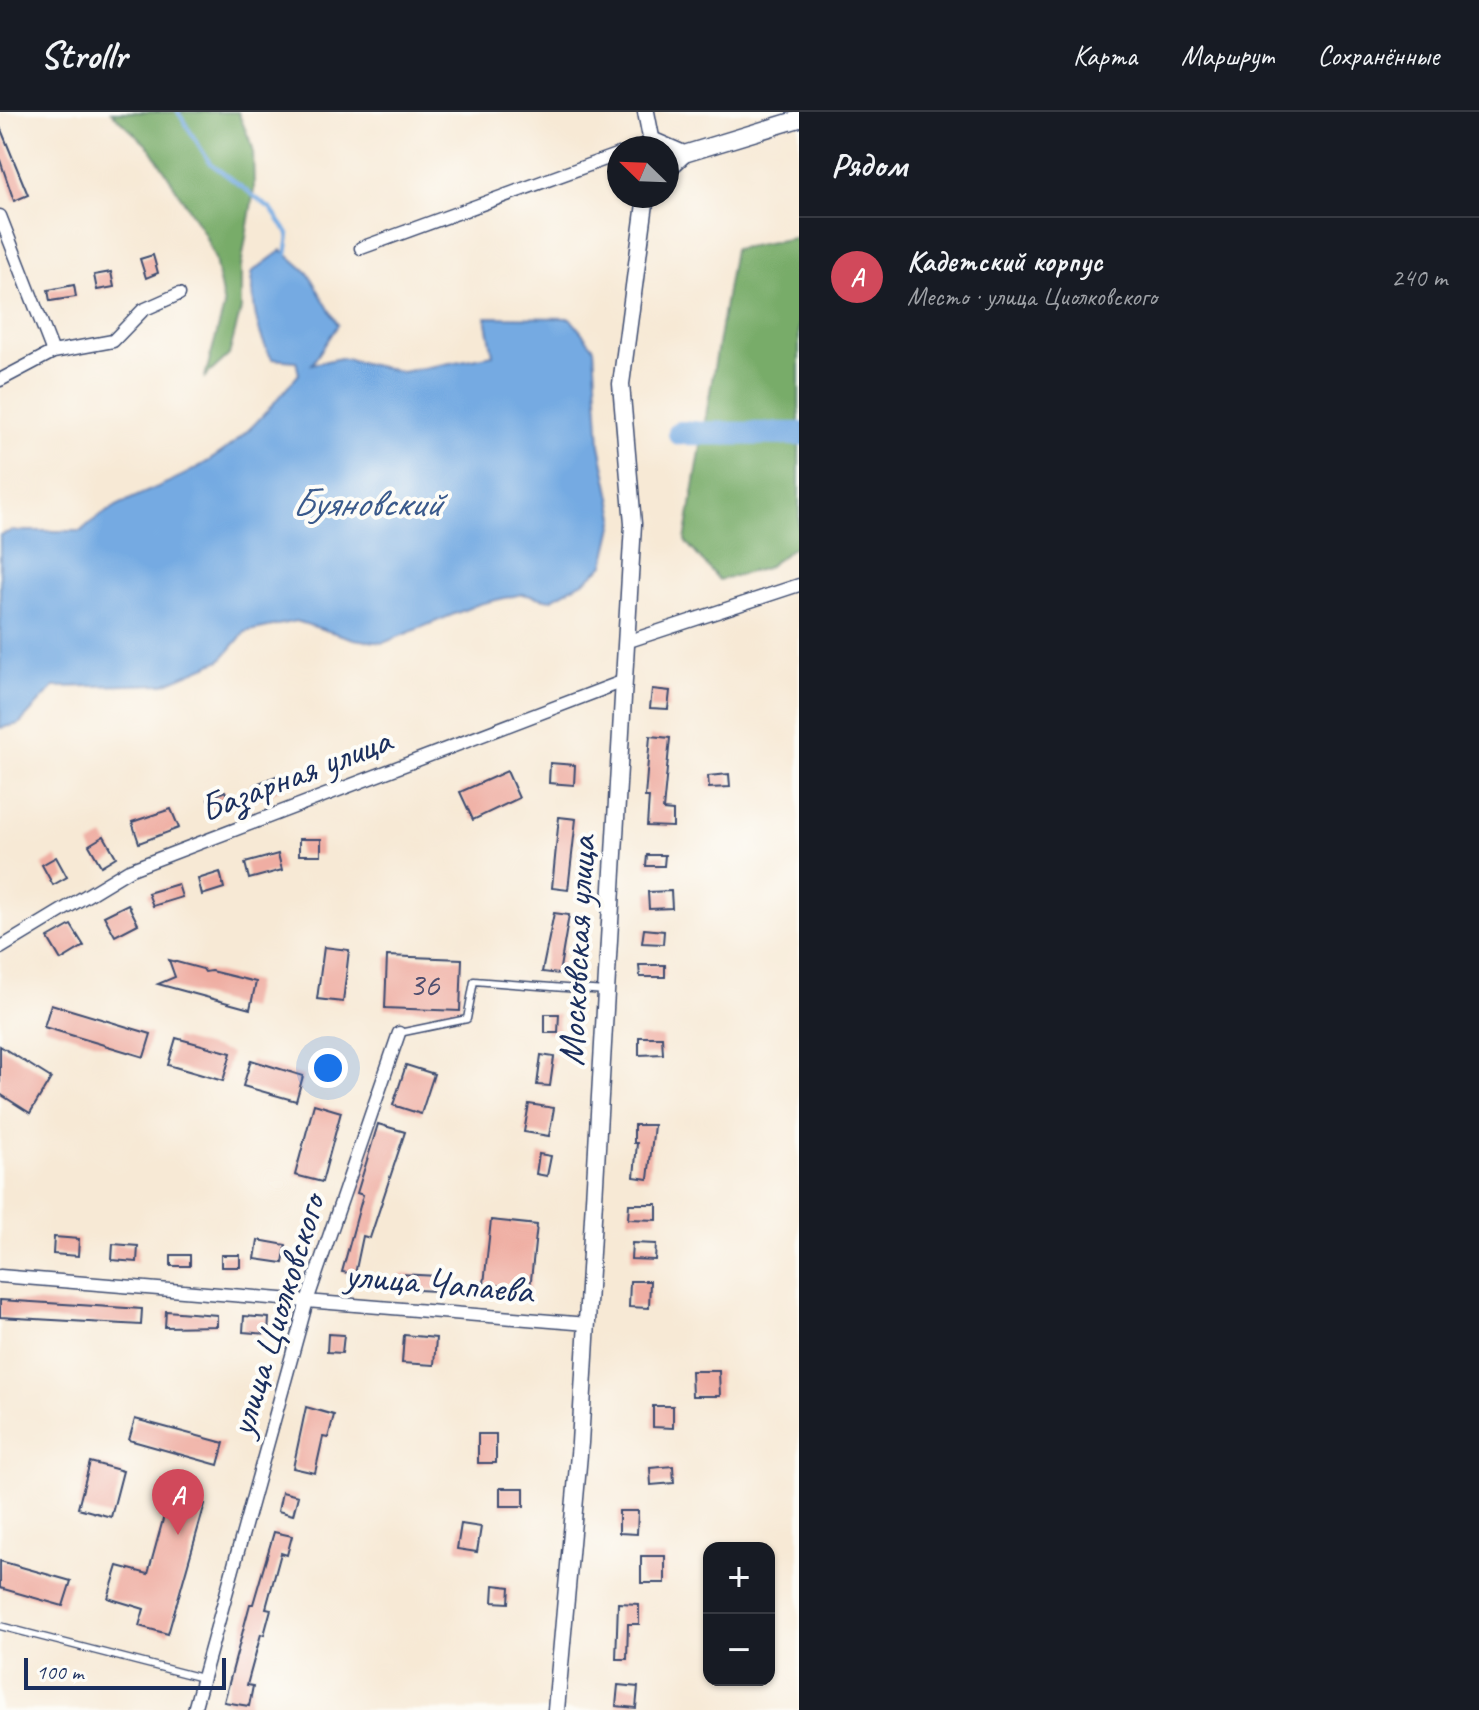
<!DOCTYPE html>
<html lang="ru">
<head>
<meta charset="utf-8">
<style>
	:root { --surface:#171b24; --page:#20242c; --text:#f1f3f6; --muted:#9ea1a6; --line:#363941; --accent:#d1495b }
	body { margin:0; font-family:Caveat,sans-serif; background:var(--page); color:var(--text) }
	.controls { position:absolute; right:24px; bottom:24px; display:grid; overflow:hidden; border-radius:16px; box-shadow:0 2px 6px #0004 }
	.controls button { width:72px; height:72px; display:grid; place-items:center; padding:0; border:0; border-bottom:2px solid var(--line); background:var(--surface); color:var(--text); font:40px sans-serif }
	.compass { position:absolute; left:607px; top:24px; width:72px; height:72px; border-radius:50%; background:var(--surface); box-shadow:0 2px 6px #0004; rotate:293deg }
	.scale { position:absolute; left:24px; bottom:20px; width:202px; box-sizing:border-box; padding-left:8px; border:4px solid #1b2f5e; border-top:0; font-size:22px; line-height:28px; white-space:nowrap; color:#1b2f5e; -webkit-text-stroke:6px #fdfcf7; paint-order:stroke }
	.you { position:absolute; left:328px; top:956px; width:28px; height:28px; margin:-20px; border:6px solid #fff; border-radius:50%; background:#1a73e8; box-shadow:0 0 0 12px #1a73e833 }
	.badge { display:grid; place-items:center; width:52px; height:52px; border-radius:50%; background:var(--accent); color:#fff; font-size:26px; font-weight:700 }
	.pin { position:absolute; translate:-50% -66px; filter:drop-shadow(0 2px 4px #0008) }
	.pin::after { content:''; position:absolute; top:42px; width:28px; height:24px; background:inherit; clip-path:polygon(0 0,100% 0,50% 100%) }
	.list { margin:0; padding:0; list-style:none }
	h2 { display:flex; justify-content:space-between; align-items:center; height:104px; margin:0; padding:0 32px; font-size:34px }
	h2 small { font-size:26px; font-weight:400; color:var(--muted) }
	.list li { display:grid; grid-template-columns:52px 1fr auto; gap:24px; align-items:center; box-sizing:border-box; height:120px; padding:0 32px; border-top:2px solid var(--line) }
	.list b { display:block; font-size:30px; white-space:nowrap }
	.list p { margin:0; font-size:26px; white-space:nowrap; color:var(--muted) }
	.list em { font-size:26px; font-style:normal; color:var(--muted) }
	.map { position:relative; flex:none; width:799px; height:1598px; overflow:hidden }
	header { display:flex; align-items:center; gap:48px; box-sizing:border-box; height:112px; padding:0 40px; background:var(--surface); border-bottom:2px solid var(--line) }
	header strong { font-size:38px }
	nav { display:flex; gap:44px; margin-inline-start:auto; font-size:28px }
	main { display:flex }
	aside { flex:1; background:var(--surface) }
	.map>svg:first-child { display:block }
</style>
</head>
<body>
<header>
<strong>Strollr</strong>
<nav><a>Карта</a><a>Маршрут</a><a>Сохранённые</a></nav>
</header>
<main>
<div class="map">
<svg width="799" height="1598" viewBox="0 0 799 1598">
	<rect width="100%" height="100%" fill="#fdfcf7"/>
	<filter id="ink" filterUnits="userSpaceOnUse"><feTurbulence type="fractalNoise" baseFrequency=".0125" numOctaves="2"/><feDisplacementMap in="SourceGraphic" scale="16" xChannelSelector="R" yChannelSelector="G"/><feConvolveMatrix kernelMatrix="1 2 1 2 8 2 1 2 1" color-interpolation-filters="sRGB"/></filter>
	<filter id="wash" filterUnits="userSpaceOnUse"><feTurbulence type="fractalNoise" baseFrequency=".006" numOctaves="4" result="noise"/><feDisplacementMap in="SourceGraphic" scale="32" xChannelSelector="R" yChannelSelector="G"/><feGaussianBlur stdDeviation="1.8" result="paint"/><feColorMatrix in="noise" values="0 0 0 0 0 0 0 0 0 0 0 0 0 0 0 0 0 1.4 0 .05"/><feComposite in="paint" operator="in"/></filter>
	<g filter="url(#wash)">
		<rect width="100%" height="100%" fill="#f7e9d5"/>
		<g fill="#78ac69" stroke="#4a6e64" stroke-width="2">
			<polygon points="111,0 238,0 253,36 254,78 241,155 241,197 229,243 205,265 224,195 215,147 204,121 151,37"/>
			<polygon points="799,125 799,431 766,456 719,468 685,429 734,137"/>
		</g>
		<path fill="#74aae2" stroke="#486ca0" stroke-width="2" d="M282 138 308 161 338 213 312 252 341 246 402 260 493 243 486 205 570 206 594 236 600 333 615 405 604 453 585 469 550 488 522 482 479 492 383 531 354 527 296 509 245 520 221 548 164 572 54 575 19 612 0 616V423L12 419H81C114 388 156 379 195 357 240 333 266 301 299 262L296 249 272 247C255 218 253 194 252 160Z"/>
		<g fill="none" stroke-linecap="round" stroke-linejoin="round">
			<polyline stroke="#74aae2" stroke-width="4" points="178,0 210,51 271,97 289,123 286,144"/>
			<polyline stroke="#74aae2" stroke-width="24" points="680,321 799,322"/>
		</g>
		<g id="blocks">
			<g fill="#efaea3">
				<polygon points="0,15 28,83 14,89 0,48"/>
				<polygon points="153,143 158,161 146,166 140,147"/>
				<polygon points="111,160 114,175 97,178 94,163"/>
				<polygon points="74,173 76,185 50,189 48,178"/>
				<polygon points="652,577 670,579 668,597 650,596"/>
				<polygon points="650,624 670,626 663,698 673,699 673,715 647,714 649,685 645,685"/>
				<polygon points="550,651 575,653 574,673 549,671"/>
				<polygon points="507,659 519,686 473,708 460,680"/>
				<polygon points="729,662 730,675 709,676 708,664"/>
				<polygon points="276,664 281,677 260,686 254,673"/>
				<polygon points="225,679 231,693 213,701 208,687"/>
				<polygon points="171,697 179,716 139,731 132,710"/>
				<polygon points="559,705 576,707 568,778 552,776"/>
				<polygon points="104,724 116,745 101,754 89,733"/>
				<rect x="299" y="727" width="22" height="16"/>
				<polygon points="278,742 282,758 249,767 245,751"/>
				<polygon points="647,743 665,743 664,754 646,754"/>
				<polygon points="56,745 67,765 53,773 42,753"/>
				<polygon points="220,760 224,776 202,783 198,767"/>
				<polygon points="178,772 182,785 153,794 148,781"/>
				<polygon points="671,779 672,796 649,797 648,780"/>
				<polygon points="128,792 138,812 115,824 104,804"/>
				<polygon points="554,801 569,803 559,862 542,860"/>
				<polygon points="71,813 84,834 61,848 48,826"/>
				<polygon points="644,817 664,819 663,832 642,831"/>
				<polygon points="324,835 349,838 343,890 317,887"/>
				<polygon points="387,844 462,847 460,899 385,896"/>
				<polygon points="169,848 203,857 205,860 211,859 256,870 250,897 158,872 175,865"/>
				<polygon points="639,853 665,853 665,865 640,865"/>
				<polygon points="51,892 151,922 144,945 44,915"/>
				<polygon points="545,902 559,902 558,921 545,921"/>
				<polygon points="639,925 662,925 663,942 639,943"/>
				<polygon points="176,926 231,941 223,969 168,953"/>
				<polygon points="0,934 51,966 30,1001 0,982"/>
				<polygon points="541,943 554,945 550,974 537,973"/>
				<polygon points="251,948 303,964 296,989 243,974"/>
				<polygon points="406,953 434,962 421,1002 393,993"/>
				<polygon points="314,992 341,1000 322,1070 295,1063"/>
				<polygon points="529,992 554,996 549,1024 524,1020"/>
				<polygon points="378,1012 405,1020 370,1126 363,1124 355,1162 342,1160 363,1083 357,1081"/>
				<polygon points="634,1013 654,1013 648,1067 634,1065 637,1031 634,1031"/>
				<polygon points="539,1042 551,1044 547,1064 536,1062"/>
				<polygon points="629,1092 657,1092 657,1108 628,1107"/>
				<polygon points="491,1108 537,1113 530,1177 484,1172"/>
				<polygon points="54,1125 79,1127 78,1144 53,1142"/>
				<polygon points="258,1128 286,1133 283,1151 255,1147"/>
				<polygon points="632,1131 656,1132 655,1148 631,1147"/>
				<polygon points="113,1132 138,1134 137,1150 112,1148"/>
				<rect x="171" y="1143" width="19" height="11"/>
				<rect x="221" y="1143" width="19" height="12"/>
				<polygon points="399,1162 437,1164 436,1179 398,1177"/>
				<polygon points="630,1169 650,1169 649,1196 629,1195"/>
				<polygon points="0,1188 142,1197 141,1213 0,1205"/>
				<polygon points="166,1199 217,1203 217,1214 165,1215"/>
				<polygon points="244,1204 269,1206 268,1222 243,1220"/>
				<polygon points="328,1222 344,1223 342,1241 327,1240"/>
				<polygon points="404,1223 436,1226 434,1253 402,1251"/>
				<polygon points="691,1259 719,1259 720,1284 692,1284"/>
				<polygon points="653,1294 673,1294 673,1316 653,1315"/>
				<polygon points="306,1295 334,1303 328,1326 323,1325 315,1361 293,1356"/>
				<polygon points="135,1307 224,1331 218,1353 129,1328"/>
				<rect x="478" y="1322" width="18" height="29"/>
				<polygon points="90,1350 123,1359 111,1405 78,1396"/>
				<polygon points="673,1354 674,1371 651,1373 650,1356"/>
				<rect x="500" y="1376" width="24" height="18"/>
				<polygon points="282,1380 298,1384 293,1403 278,1399"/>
				<polygon points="170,1382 205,1392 168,1522 139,1514 144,1497 108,1486 118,1454 148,1462"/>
				<polygon points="619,1399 638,1399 637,1422 619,1421"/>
				<polygon points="461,1412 481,1415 477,1440 457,1437"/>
				<polygon points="274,1420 292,1424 287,1443 281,1441 266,1496 271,1497 264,1523 261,1522 247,1573 253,1574 249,1594 224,1590 250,1492 253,1492"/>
				<rect x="641" y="1444" width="24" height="27"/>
				<polygon points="0,1449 71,1469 63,1494 0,1476"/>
				<polygon points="494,1473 510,1475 509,1491 493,1490"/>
				<polygon points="618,1491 639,1492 639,1512 628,1512 627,1547 616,1547"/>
				<polygon points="618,1573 638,1575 636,1596 616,1594"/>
			</g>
		</g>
	</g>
	<g filter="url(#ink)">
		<use href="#blocks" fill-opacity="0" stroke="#3c4b70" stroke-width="2"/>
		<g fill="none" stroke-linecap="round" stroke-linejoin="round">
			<defs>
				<g id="lane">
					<polyline points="399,921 467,907 474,869 605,879"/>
					<polyline points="0,1514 202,1566"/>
				</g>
				<g id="street">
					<polyline points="635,36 654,29"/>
					<polyline points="0,104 53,240"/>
					<polyline points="361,136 619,42"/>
					<polyline points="0,268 53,240 113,229 143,198 179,182"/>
					<polyline points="626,530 799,473"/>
					<polyline points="0,836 129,758 624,569"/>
					<polyline points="0,1164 587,1212"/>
					<polyline points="194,1598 307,1189 399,921"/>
				</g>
				<g id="secondary">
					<polyline points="646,0 653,36"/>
					<polyline points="654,29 684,42 799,7"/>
					<polyline points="667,58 684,42"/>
					<polyline points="556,1598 580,1331 633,412 621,272 646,84"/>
				</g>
			</defs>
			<use href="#lane" stroke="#3c4b70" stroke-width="9"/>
			<use href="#street" stroke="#3c4b70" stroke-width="15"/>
			<use href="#secondary" stroke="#3c4b70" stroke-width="19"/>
			<use href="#lane" stroke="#fff" stroke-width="6"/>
			<use href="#street" stroke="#fff" stroke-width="12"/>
			<use href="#secondary" stroke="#fff" stroke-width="16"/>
		</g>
	</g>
	<g text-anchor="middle" stroke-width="8" stroke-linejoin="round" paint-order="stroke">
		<g font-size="34" fill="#504f6f">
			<text x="424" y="884">36</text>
		</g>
		<g font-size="38" fill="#1b2f5e" stroke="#fdfcf7">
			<text transform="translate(295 662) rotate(-21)" y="13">Базарная улица</text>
			<text transform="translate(576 839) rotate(-87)" y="13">Московская улица</text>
			<text transform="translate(439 1170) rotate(5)" y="13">улица Чапаева</text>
			<text transform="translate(276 1203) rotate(-73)" y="13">улица Циолковского</text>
		</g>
		<g font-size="40" font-style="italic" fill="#3a5a8c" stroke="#fdfcf7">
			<text x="366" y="404">Буяновский</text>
		</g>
	</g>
</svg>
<div class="controls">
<button>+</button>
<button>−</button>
</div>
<svg class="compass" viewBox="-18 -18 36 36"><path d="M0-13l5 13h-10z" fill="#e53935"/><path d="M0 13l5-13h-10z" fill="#9ea1a6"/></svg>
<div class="scale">100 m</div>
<div class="you"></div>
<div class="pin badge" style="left:178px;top:1423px">A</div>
</div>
<aside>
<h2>Рядом<small></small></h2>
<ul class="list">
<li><span class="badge">A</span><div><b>Кадетский корпус</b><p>Место · улица Циолковского</p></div><em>240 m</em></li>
</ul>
</aside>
</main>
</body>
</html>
